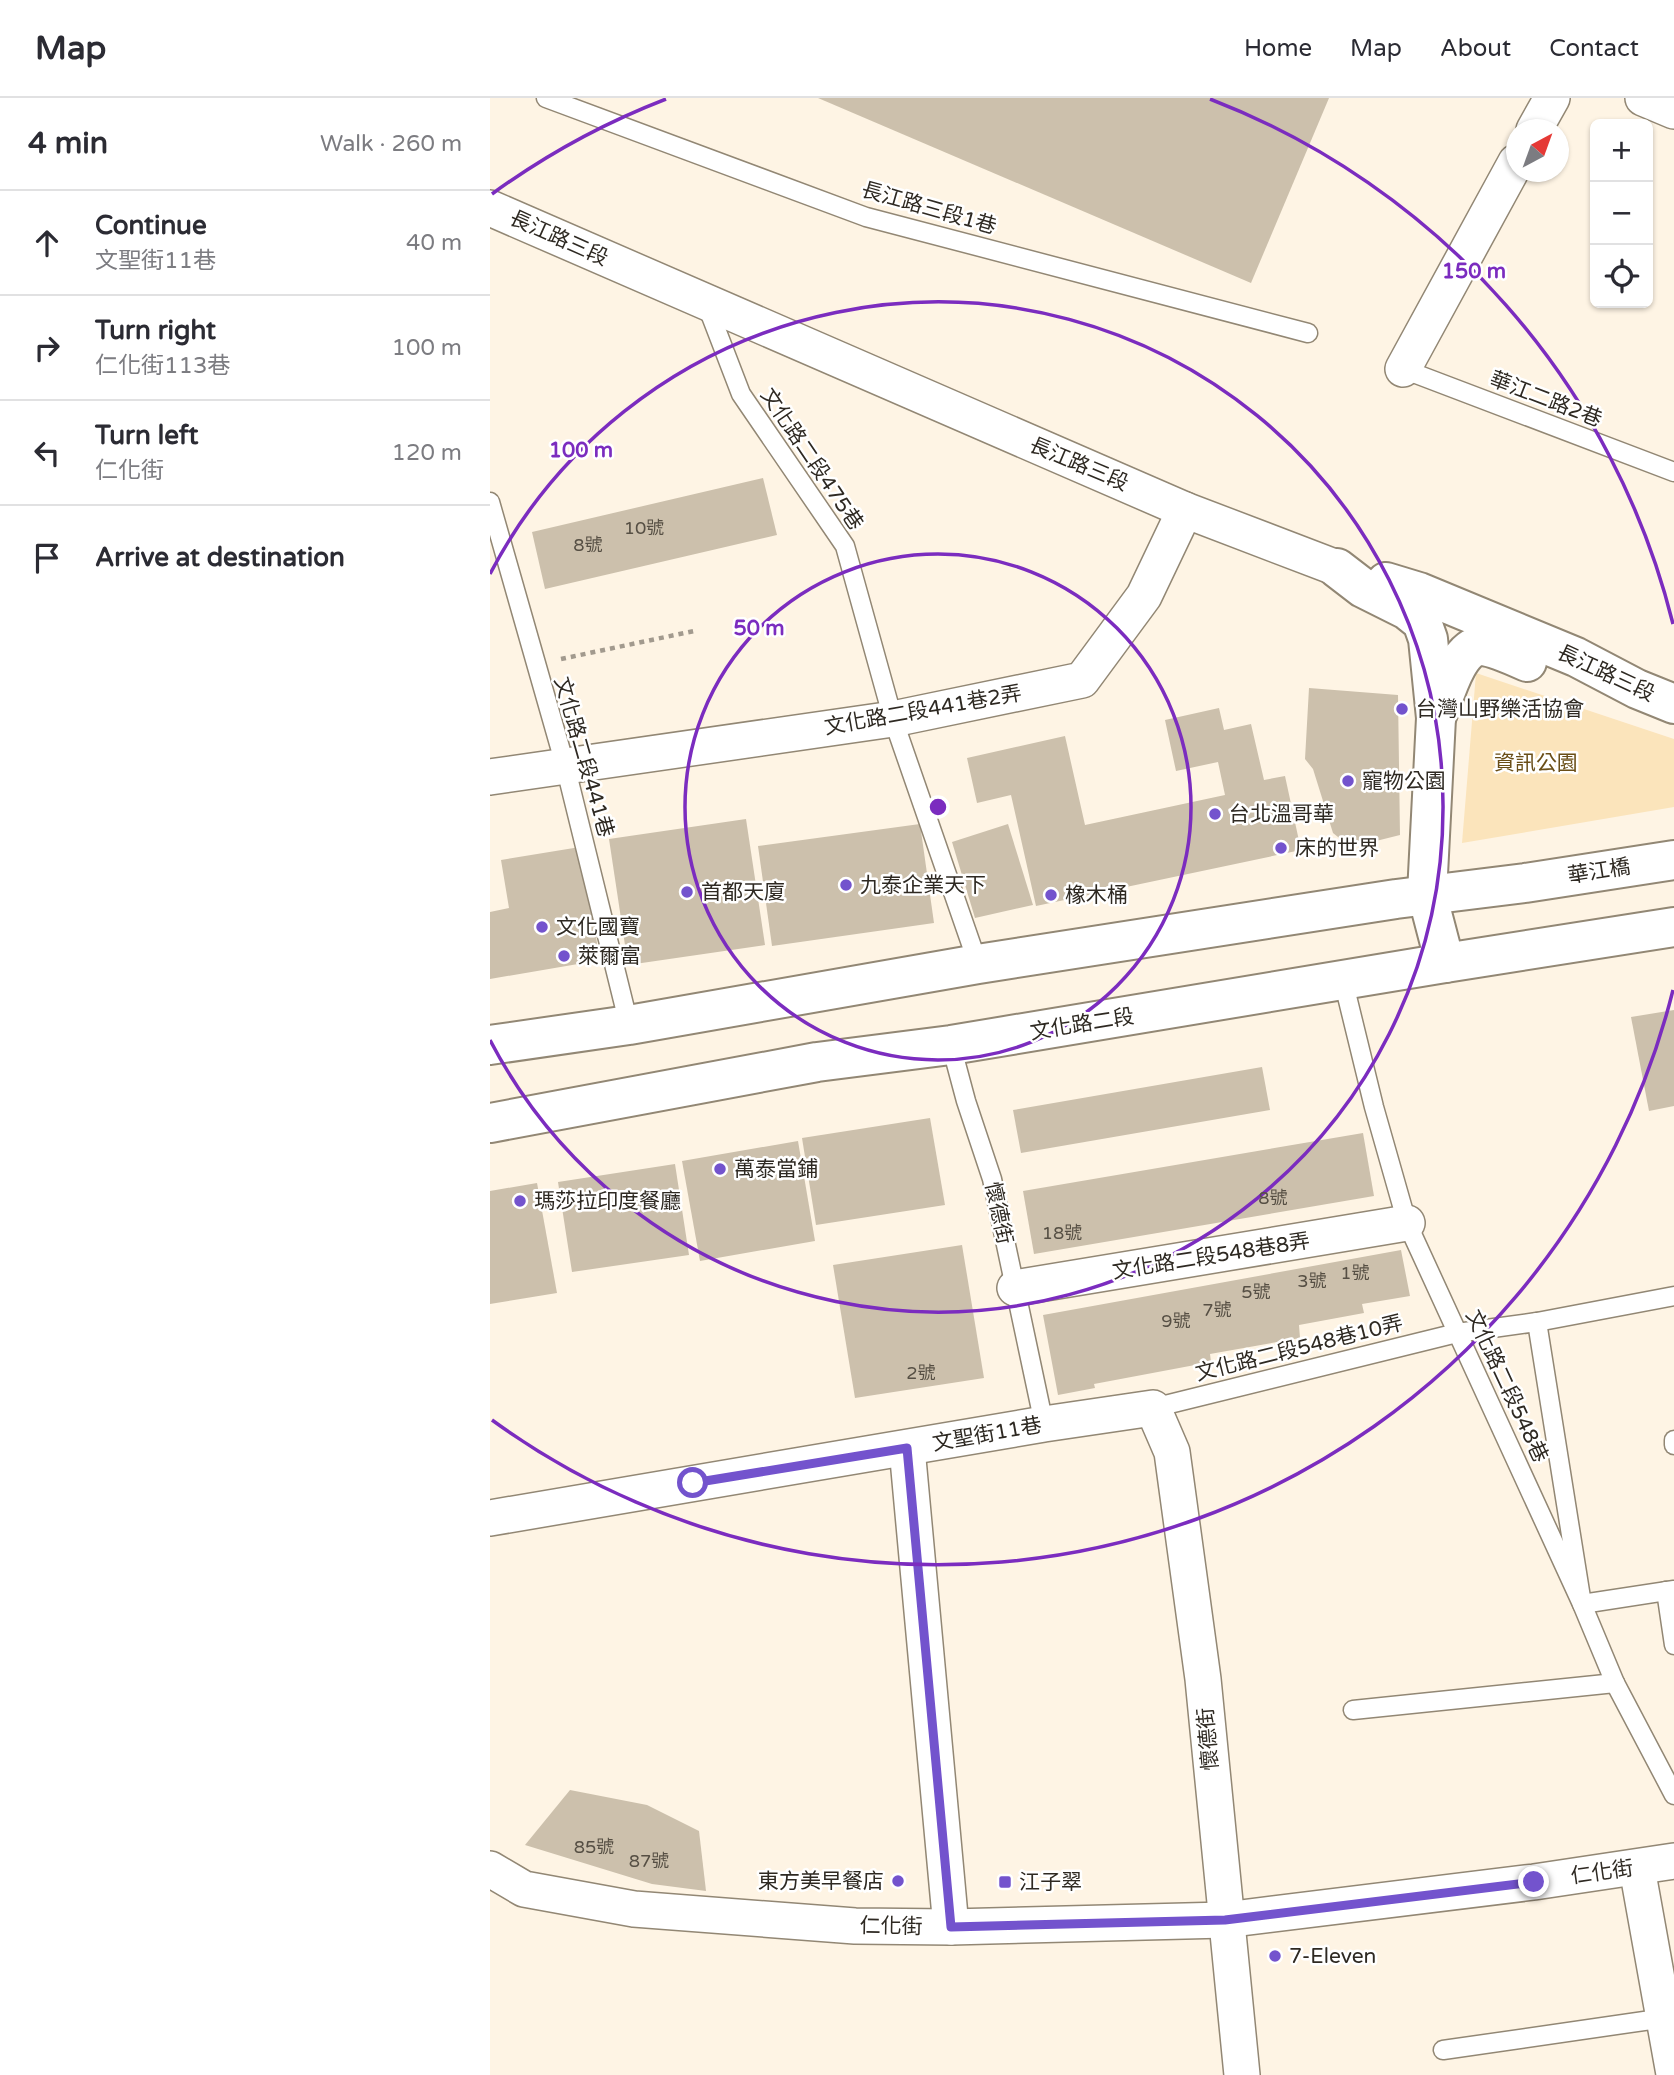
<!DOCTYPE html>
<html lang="en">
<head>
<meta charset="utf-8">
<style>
	:root { --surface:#fff; --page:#f7f7f7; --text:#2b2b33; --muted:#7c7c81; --line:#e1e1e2 }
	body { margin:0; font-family:"Varela Round","Noto Sans TC",sans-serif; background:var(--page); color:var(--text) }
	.controls { position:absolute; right:21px; top:21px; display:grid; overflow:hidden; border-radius:10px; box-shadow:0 2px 5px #0004 }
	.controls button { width:63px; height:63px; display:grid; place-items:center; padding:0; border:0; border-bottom:2px solid var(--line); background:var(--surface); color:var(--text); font:35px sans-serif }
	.compass { position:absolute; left:1016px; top:21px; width:63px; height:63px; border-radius:50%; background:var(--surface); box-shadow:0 2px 5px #0004; rotate:41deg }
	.stop { position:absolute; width:21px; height:21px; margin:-16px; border:5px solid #7353cd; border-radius:50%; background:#fff }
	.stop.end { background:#7353cd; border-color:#fff; box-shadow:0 2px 7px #0008 }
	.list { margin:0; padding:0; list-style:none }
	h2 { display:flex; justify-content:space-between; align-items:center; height:91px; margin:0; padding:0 28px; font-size:30px }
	h2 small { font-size:23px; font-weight:400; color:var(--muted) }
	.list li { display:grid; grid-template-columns:46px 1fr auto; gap:21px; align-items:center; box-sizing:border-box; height:105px; padding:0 28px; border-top:2px solid var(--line) }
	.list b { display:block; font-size:26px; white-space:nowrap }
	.list p { margin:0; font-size:23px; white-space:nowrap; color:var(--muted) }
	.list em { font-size:23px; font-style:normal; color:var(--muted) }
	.icon { flex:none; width:38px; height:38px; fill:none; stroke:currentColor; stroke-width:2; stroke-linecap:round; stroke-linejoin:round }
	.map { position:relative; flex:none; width:1184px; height:1977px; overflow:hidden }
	header { display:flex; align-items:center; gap:42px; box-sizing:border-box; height:98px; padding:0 35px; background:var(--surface); border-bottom:2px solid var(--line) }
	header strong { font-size:33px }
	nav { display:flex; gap:38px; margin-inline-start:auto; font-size:24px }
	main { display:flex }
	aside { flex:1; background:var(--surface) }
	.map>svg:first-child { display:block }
</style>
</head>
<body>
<header>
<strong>Map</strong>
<nav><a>Home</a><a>Map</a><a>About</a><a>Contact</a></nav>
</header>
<main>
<aside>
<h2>4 min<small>Walk · 260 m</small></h2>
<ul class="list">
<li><svg class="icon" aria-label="ahead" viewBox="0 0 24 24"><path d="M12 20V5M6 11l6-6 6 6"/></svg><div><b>Continue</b><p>文聖街11巷</p></div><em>40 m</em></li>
<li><svg class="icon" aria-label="right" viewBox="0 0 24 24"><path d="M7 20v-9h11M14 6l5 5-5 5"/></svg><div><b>Turn right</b><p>仁化街113巷</p></div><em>100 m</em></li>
<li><svg class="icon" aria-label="left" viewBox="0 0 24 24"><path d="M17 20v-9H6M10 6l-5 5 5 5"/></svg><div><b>Turn left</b><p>仁化街</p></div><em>120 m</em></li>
<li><svg class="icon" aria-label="arrive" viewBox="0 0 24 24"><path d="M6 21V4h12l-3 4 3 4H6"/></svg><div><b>Arrive at destination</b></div></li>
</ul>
</aside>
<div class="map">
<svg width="1184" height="1977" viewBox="0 0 1184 1977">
	<rect width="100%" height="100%" fill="#fef4e4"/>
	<polygon fill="#fbe4bb" points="986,575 1184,641 1184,709 972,745"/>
	<g fill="#ccc0ac">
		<polygon points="328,0 839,0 761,185"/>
		<polygon points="273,380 287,437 55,491 42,434"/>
		<polygon points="819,590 908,597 910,737 866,748 853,743 843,735 823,671 815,661"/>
		<polygon points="729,610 734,632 761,626 774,682 795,678 811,752 546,808 521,697 487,705 477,660 575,638 595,727 735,697 728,664 686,673 675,622"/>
		<polygon points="256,721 275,847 138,867 119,741"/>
		<polygon points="430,726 444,825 282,848 268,748"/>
		<polygon points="518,726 543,807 485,820 462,744"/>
		<polygon points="90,749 107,845 99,862 88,866 0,881 0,814 19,810 11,762"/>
		<polygon points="1184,912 1184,1008 1159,1013 1141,919"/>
		<polygon points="772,969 780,1012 531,1055 523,1012"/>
		<polygon points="440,1020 455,1107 326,1127 312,1040"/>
		<polygon points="873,1035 884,1098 544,1156 533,1093"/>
		<polygon points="308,1043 325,1143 210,1163 192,1063"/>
		<polygon points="185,1066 199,1157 82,1174 68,1084"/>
		<polygon points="47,1085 67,1195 0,1206 0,1093"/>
		<polygon points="472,1147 494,1280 365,1300 343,1167"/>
		<polygon points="911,1152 920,1198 872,1206 874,1215 809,1227 810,1240 720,1256 721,1264 604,1286 605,1290 568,1297 553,1217"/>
		<polygon points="80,1692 157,1707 209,1733 216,1793 162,1786 35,1747"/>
	</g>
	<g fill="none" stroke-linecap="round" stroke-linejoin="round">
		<defs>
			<g id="lane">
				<polyline points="56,0 376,119 818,235"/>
				<polyline points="216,205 251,296 355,448 403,621 488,866"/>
				<polyline points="913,271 1184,374"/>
				<polyline points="0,404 75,667 139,927"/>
				<polyline points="853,882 884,1009 917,1125 1092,1506 1125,1585 1184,1697"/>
				<polyline points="461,947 476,1003 502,1081 554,1326"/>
				<polyline points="1047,1224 1092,1506 1184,1492"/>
				<polyline points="663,1310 967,1235 1047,1224 1184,1198"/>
				<polyline points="1184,1342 1184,1347"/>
				<polyline points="1176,1493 1184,1547"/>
				<polyline points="863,1612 1125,1585"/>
				<polyline points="953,1952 1175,1920"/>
			</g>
			<g id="street">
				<polyline points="1153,0 1184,13"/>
				<polyline points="1044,32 1062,0"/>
				<polyline points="0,110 695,412 847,470"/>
				<polyline points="913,271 1026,64"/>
				<polyline points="0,679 403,621 592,582 654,498 695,412"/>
				<polyline points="525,1190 917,1125"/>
				<polyline points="417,1350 461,1829"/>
				<polyline points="0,1420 554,1326 663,1310 682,1354 713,1581 752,1977"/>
				<polyline points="1147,1770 1184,1976"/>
				<polyline points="0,1771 34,1791 144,1811 365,1828 461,1829 735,1822 1044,1784 1184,1763"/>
			</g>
			<g id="secondary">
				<polyline points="847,470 873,490 917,512 932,524 938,541 946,620 937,796 955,865"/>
				<polyline points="896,484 929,494 1086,559 1147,591 1184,606"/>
				<path d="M948 615C955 597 968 549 990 548 1002 548 1026 559 1037 564"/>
			</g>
			<g id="primary">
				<polyline points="0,947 139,927 488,866 906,801 1035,785 1184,762"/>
				<polyline points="0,1025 327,964 461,947 955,865 1184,829"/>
			</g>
		</defs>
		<use href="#lane" stroke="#928774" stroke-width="21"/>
		<use href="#street" stroke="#928774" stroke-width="38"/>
		<use href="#secondary" stroke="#928774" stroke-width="42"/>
		<use href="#primary" stroke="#928774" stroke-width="42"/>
		<polyline stroke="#a29a8e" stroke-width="4.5" stroke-dasharray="5 5" stroke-linecap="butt" points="71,561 204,533"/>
		<use href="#lane" stroke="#fff" stroke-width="18"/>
		<use href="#street" stroke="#fff" stroke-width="35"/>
		<use href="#secondary" stroke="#fff" stroke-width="38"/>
		<use href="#primary" stroke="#fff" stroke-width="38"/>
	</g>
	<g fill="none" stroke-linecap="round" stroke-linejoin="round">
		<polyline stroke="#7353cd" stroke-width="9" points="203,1385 417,1350 461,1829 735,1822 1044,1784"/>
	</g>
	<g fill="none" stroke="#7b2cbf" stroke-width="3.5">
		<circle cx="448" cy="709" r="253"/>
		<path d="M0 476A505 505 0 1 1 0 942"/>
		<path d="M1183 892A758 758 0 0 1 2 1322M2 96A758 758 0 0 1 176 1M720 1A758 758 0 0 1 1183 526"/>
	</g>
	<g fill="#7353cd" stroke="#fff" stroke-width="2.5">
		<circle cx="912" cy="611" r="7"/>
		<circle cx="858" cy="683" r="7"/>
		<circle cx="725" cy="716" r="7"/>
		<circle cx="791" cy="750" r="7"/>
		<circle cx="356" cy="787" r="7"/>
		<circle cx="197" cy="794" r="7"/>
		<circle cx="561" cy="797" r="7"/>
		<circle cx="52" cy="829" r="7"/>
		<circle cx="74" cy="858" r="7"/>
		<circle cx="230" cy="1071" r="7"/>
		<circle cx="30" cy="1103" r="7"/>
		<circle cx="408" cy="1783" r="7"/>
		<rect x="508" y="1777" width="14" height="14" rx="3.5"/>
		<circle cx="785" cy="1858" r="7"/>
	</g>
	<g text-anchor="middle" stroke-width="5" stroke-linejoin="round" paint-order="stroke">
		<g font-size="18" fill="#564f44">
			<text x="154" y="436">10號</text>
			<text x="98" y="453">8號</text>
			<text x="783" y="1106">8號</text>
			<text x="572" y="1141">18號</text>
			<text x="865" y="1181">1號</text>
			<text x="822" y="1189">3號</text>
			<text x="766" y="1200">5號</text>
			<text x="727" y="1218">7號</text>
			<text x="686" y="1229">9號</text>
			<text x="431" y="1281">2號</text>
			<text x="104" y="1755">85號</text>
			<text x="159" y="1769">87號</text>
		</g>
		<g font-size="21" fill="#2e2922" stroke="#fff">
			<text transform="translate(439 110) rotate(16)" y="7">長江路三段1巷</text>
			<text transform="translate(69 140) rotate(24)" y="7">長江路三段</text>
			<text transform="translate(1056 301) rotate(21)" y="7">華江二路2巷</text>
			<text transform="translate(322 361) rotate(56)" y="7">文化路二段475巷</text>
			<text transform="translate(589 366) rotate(23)" y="7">長江路三段</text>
			<text transform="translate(1116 575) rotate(25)" y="7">長江路三段</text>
			<text transform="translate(433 612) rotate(-10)" y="7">文化路二段441巷2弄</text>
			<text transform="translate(94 659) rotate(74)" y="7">文化路二段441巷</text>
			<text transform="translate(1109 773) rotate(-9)" y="7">華江橋</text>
			<text transform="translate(592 926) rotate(-9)" y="7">文化路二段</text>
			<text transform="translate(509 1115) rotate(78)" y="7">懷德街</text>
			<text transform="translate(721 1158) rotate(-9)" y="7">文化路二段548巷8弄</text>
			<text transform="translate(809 1250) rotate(-14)" y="7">文化路二段548巷10弄</text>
			<text transform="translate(1017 1288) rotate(65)" y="7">文化路二段548巷</text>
			<text transform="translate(497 1336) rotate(-10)" y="7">文聖街11巷</text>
			<text transform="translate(718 1641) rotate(-95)" y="7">懷德街</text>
			<text transform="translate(1112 1774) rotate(-8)" y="7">仁化街</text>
			<text transform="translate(401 1828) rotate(1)" y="7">仁化街</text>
		</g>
		<g font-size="21" fill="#2e2922" stroke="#fff" text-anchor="start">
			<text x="926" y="618">台灣山野樂活協會</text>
			<text x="872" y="690">寵物公園</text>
			<text x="739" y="723">台北溫哥華</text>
			<text x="805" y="757">床的世界</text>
			<text x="370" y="794">九泰企業天下</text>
			<text x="211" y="801">首都天廈</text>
			<text x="575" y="804">橡木桶</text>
			<text x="66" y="836">文化國寶</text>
			<text x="88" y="865">萊爾富</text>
			<text x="244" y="1078">萬泰當鋪</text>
			<text x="44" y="1110">瑪莎拉印度餐廳</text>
			<text x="394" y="1790" text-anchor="end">東方美早餐店</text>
			<text x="529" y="1791">江子翠</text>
			<text x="799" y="1865">7-Eleven</text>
		</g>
		<g font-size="21" fill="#6a4e17" stroke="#fff">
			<text x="1046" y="672">資訊公園</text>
		</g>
	</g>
	<circle cx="448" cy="709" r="10" fill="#7b2cbf" stroke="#fff" stroke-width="3.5"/>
	<g font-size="21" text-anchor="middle" font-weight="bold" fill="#7b2cbf" stroke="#fff" stroke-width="5" stroke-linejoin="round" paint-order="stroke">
		<text x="984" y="180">150 m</text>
		<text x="91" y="359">100 m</text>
		<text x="269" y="537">50 m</text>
	</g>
</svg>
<div class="controls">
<button>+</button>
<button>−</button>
<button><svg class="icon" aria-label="locate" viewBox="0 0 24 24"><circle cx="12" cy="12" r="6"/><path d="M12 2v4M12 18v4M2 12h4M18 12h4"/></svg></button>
</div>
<svg class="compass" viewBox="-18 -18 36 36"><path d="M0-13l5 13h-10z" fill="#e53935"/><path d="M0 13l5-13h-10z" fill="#7c7c81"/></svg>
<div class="stop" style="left:203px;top:1385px"></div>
<div class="stop end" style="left:1044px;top:1784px"></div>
</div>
</main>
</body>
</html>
